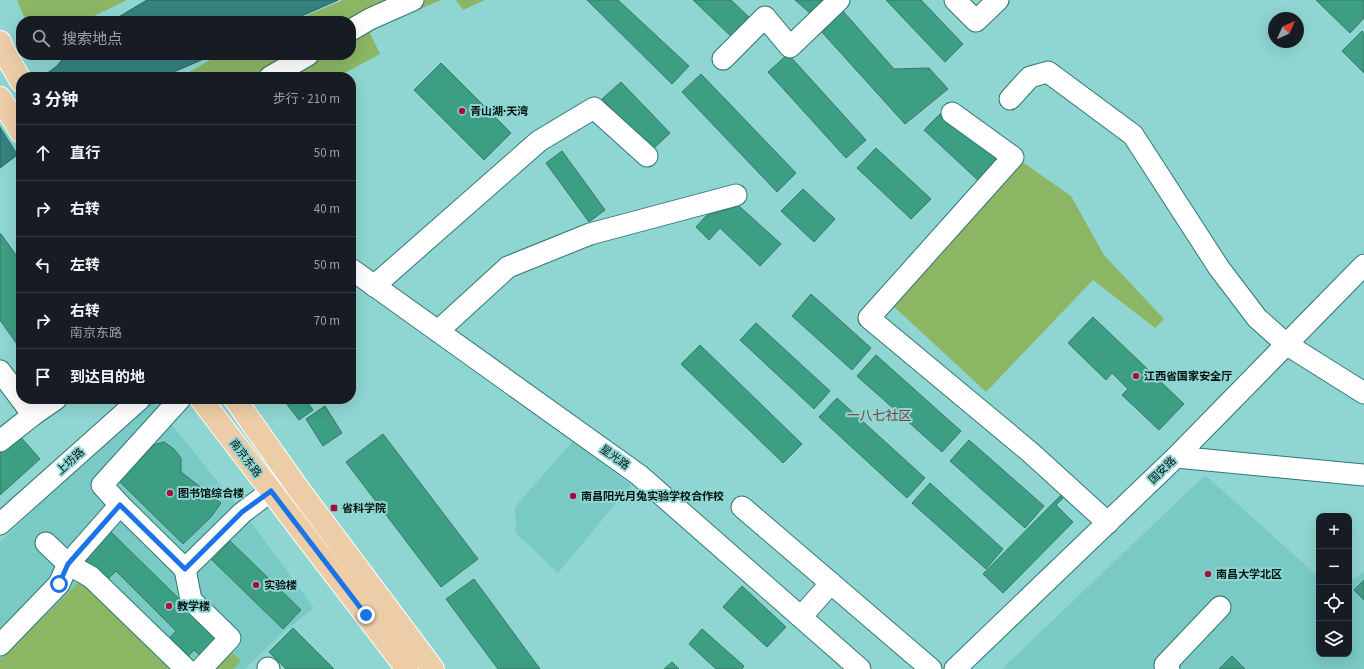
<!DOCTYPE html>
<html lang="zh">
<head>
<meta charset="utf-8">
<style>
	:root { --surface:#171b24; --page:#20242c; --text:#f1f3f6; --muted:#9ea1a6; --line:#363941 }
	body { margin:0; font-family:"Source Sans 3","Noto Sans SC",sans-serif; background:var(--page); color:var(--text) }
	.controls { position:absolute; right:12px; bottom:12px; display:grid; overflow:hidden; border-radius:8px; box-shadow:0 4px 16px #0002 }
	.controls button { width:36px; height:36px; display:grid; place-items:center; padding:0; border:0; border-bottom:1px solid var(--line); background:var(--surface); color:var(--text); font:20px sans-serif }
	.compass { position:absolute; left:1268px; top:12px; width:36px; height:36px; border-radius:50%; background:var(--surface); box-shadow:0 4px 16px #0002; rotate:45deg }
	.stop { position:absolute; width:12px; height:12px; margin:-9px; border:3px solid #1a73e8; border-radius:50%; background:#fff }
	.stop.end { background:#1a73e8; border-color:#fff; box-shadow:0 1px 4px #0008 }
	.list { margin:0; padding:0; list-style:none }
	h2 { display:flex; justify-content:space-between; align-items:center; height:52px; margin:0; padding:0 16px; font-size:17px }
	h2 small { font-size:13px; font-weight:400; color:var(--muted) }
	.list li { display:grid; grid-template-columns:26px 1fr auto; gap:12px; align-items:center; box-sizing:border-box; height:56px; padding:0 16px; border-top:1px solid var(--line) }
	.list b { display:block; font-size:15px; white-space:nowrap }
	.list p { margin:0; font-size:13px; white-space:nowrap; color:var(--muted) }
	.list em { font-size:13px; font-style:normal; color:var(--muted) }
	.icon { flex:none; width:22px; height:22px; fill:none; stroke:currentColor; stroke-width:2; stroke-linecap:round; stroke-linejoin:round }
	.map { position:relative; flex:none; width:1364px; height:669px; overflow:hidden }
	.search { position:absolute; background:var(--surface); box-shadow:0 4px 16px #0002; left:16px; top:16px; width:340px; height:44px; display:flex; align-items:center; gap:10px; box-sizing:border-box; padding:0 14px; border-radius:16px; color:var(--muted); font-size:15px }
	.panel { position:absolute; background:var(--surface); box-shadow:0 4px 16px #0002; left:16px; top:72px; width:340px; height:332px; border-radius:16px }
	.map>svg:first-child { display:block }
</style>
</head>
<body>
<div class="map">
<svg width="1364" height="669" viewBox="0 0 1364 669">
	<rect width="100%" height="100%" fill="#8fd6d2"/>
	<g fill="#79cac5">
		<polygon points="148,399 151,399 256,529 314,608 283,632 245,669 0,669 0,542"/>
		<polygon points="573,441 631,485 558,573 516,533 515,507"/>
		<polygon points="1205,475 1319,577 1319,654 1349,654 1349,583 1364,571 1364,669 1002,669"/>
	</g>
	<g fill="#8cb664">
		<polygon points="17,0 127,0 84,21 26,21"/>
		<polygon points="343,0 441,0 369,31 380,54 337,77 181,77 219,55 351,55 351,21 294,21"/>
		<polygon points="456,0 485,0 463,10"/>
		<polygon points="1021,161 1071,196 1104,255 1164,319 1155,328 1093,280 986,392 890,303"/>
		<polygon points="81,580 181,669 0,669 0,660"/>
		<polygon points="228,649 241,661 233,669 207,669"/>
	</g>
	<g fill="#35837f" stroke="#25605d">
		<polygon points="147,0 338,0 290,21 112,21"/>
		<polygon points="66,55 213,55 162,77 42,77 57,66"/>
		<polygon points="0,108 21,152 0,168"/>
	</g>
	<polygon fill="#8fd6d2" points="21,91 21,155 19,156 0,126 0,106"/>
	<g fill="#3c9e82" stroke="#397764">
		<polygon points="587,0 618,0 689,66 672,84"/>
		<polygon points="693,0 731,0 753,21 735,40"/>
		<polygon points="795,0 824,0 811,14"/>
		<polygon points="886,0 921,0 963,44 945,62"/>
		<polygon points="1316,0 1364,0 1364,18 1350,33"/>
		<polygon points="842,10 894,69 929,68 948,89 905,124 820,30"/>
		<polygon points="1362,31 1364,34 1364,73 1342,51"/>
		<polygon points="788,54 866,140 846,158 768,72"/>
		<polygon points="441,63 511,133 484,160 414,90"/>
		<polygon points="701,74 796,173 777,192 682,92"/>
		<polygon points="621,82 670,133 651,151 602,99"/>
		<polygon points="944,110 1000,163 981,183 924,130"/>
		<polygon points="876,148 931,199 911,219 857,168"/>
		<polygon points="562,151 605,210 589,222 546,163"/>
		<polygon points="803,189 835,219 814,242 781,211"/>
		<polygon points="739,206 781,244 760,266 720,228 709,240 696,227 707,215"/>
		<polygon points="0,234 1,234 21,262 21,350 0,320"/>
		<polygon points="811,294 871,348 852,370 792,316"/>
		<polygon points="1093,317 1184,404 1159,430 1122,395 1128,389 1112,373 1106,380 1068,343"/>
		<polygon points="756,323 830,391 814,409 740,340"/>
		<polygon points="700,345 802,444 783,463 681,364"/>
		<polygon points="876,355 961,431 942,452 857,376"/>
		<polygon points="837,398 925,478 907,498 819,417"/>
		<polygon points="283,399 305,399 313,410 299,420"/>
		<polygon points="325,406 342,433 323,446 306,419"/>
		<polygon points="18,434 40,459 0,495 0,449"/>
		<polygon points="383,434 478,559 441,587 346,462"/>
		<polygon points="969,440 1044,506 1025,528 950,461"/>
		<polygon points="164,442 174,449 181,458 181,472 221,503 211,517 183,544 119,481 145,455 153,445"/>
		<polygon points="930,483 1003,549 986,569 912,503"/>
		<polygon points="1063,493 1066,495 1056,505 1073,522 1003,593 983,574"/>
		<polygon points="111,532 221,640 203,658 194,650 184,661 165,643 176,631 116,571 106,581 84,559"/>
		<polygon points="230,541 301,610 283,629 212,560"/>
		<polygon points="474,579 540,669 498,669 446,599"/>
		<polygon points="1364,580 1364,600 1354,590"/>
		<polygon points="742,586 786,627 767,647 723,607"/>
		<polygon points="293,628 334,669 286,669 269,652"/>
		<polygon points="702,629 744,666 742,669 716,669 689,644"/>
		<polygon points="1232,656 1245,669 1219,669"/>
		<polygon points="672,662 679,669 664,669"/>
	</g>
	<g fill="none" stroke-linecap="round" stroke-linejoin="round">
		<defs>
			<g id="minor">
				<polyline points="955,0 976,21 998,0"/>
				<polyline points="351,30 370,19 413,0"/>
				<polyline points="723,59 765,17 790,47 839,0"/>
				<polyline points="270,77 308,55"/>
				<polyline points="1010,99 1030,77 1048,72 1133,135 1219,268 1257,318 1286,344 1364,393"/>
				<polyline points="952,113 1013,157 869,318 1030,452 1108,523"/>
				<polyline points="351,269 639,475 860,669"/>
				<polyline points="374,286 539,141 594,108 647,156"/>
				<polyline points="438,331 508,267 590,234 736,195"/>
				<polyline points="0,371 21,399"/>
				<polyline points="21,399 33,415 56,399"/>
				<polyline points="180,399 102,485 120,505 185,569 242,513 271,491"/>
				<polyline points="0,441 33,415"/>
				<polyline points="1176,457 1364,475"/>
				<polyline points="742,507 931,669"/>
				<polyline points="0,524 140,399"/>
				<polyline points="46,543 68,564 91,577 186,669"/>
				<polyline points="185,569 191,600 230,638 201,669"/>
				<polyline points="801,617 831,583"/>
				<polyline points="0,645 59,584 68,564 120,505"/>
				<polyline points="268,668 269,669"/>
				<polyline points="955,669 1176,457 1364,265"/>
				<polyline points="1169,669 1165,665 1220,607"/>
			</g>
			<g id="major">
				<polyline points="0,42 3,50 21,81"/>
				<polyline points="0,98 21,132"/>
				<polyline points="201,399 407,669"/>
				<polyline points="235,399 297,487 433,669"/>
			</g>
		</defs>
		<use href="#minor" stroke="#2f7774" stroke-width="23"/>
		<use href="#major" stroke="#fff" stroke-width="24"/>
		<use href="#minor" stroke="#fff" stroke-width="21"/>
		<use href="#major" stroke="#eccda7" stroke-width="22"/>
	</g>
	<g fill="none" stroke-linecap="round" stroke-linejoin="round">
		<polyline stroke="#1a73e8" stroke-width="5" points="59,584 68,564 120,505 185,569 242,512 271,491 366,615"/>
	</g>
	<g fill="#a60e41" stroke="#8fd6d2" stroke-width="1.5">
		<circle cx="462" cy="111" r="4"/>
		<circle cx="1136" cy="376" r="4"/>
		<circle cx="170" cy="493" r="4"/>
		<circle cx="573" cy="496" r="4"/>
		<rect x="330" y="504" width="8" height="8" rx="2"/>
		<circle cx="1208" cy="574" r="4"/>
		<circle cx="256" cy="585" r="4"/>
		<circle cx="169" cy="606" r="4"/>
	</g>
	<g text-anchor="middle" stroke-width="4" stroke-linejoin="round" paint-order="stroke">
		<g font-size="11" font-weight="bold" fill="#000f0f" stroke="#8fd6d2" text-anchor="start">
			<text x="470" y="115">青山湖·天湾</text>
			<text x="1144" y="380">江西省国家安全厅</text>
			<text x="178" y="497">图书馆综合楼</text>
			<text x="581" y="500">南昌阳光月兔实验学校合作校</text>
			<text x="342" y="512">省科学院</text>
			<text x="1216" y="578">南昌大学北区</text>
			<text x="264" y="589">实验楼</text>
			<text x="177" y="610">教学楼</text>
		</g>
		<g font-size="11" fill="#000f0f" stroke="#8fd6d2">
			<text transform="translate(615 457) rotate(35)" y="4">星光路</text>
			<text transform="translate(246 458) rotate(53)" y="4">南京东路</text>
			<text transform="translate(70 461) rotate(-42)" y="4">上坊路</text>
			<text transform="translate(1162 470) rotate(-44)" y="4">国安路</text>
		</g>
		<g font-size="13" fill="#7f3744" stroke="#8fd6d2">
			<text x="879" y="420">一八七社区</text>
		</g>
	</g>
</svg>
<div class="controls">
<button>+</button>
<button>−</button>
<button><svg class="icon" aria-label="locate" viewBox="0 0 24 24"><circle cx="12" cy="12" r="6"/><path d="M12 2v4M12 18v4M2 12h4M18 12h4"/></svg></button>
<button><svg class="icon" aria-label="layers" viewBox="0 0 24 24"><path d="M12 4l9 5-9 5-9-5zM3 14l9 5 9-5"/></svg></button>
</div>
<svg class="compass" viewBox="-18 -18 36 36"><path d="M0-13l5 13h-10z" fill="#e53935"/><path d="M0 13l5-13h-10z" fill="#9ea1a6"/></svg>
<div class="stop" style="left:59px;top:584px"></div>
<div class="stop end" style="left:366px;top:615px"></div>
<div class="search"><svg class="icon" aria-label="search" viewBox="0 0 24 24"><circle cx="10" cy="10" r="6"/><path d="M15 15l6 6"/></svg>搜索地点</div>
<section class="panel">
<h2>3 分钟<small>步行 · 210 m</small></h2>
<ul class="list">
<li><svg class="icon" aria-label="ahead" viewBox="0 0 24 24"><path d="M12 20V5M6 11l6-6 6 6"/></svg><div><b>直行</b></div><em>50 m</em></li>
<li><svg class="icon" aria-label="right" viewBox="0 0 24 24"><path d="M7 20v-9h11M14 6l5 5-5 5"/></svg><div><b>右转</b></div><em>40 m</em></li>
<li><svg class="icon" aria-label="left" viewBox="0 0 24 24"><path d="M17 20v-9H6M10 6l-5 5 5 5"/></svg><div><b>左转</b></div><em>50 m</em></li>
<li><svg class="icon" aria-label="right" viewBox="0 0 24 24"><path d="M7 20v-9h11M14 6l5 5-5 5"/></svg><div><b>右转</b><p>南京东路</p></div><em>70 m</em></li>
<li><svg class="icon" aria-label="arrive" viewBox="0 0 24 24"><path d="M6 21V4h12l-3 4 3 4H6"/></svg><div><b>到达目的地</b></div></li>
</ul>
</section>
</div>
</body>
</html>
